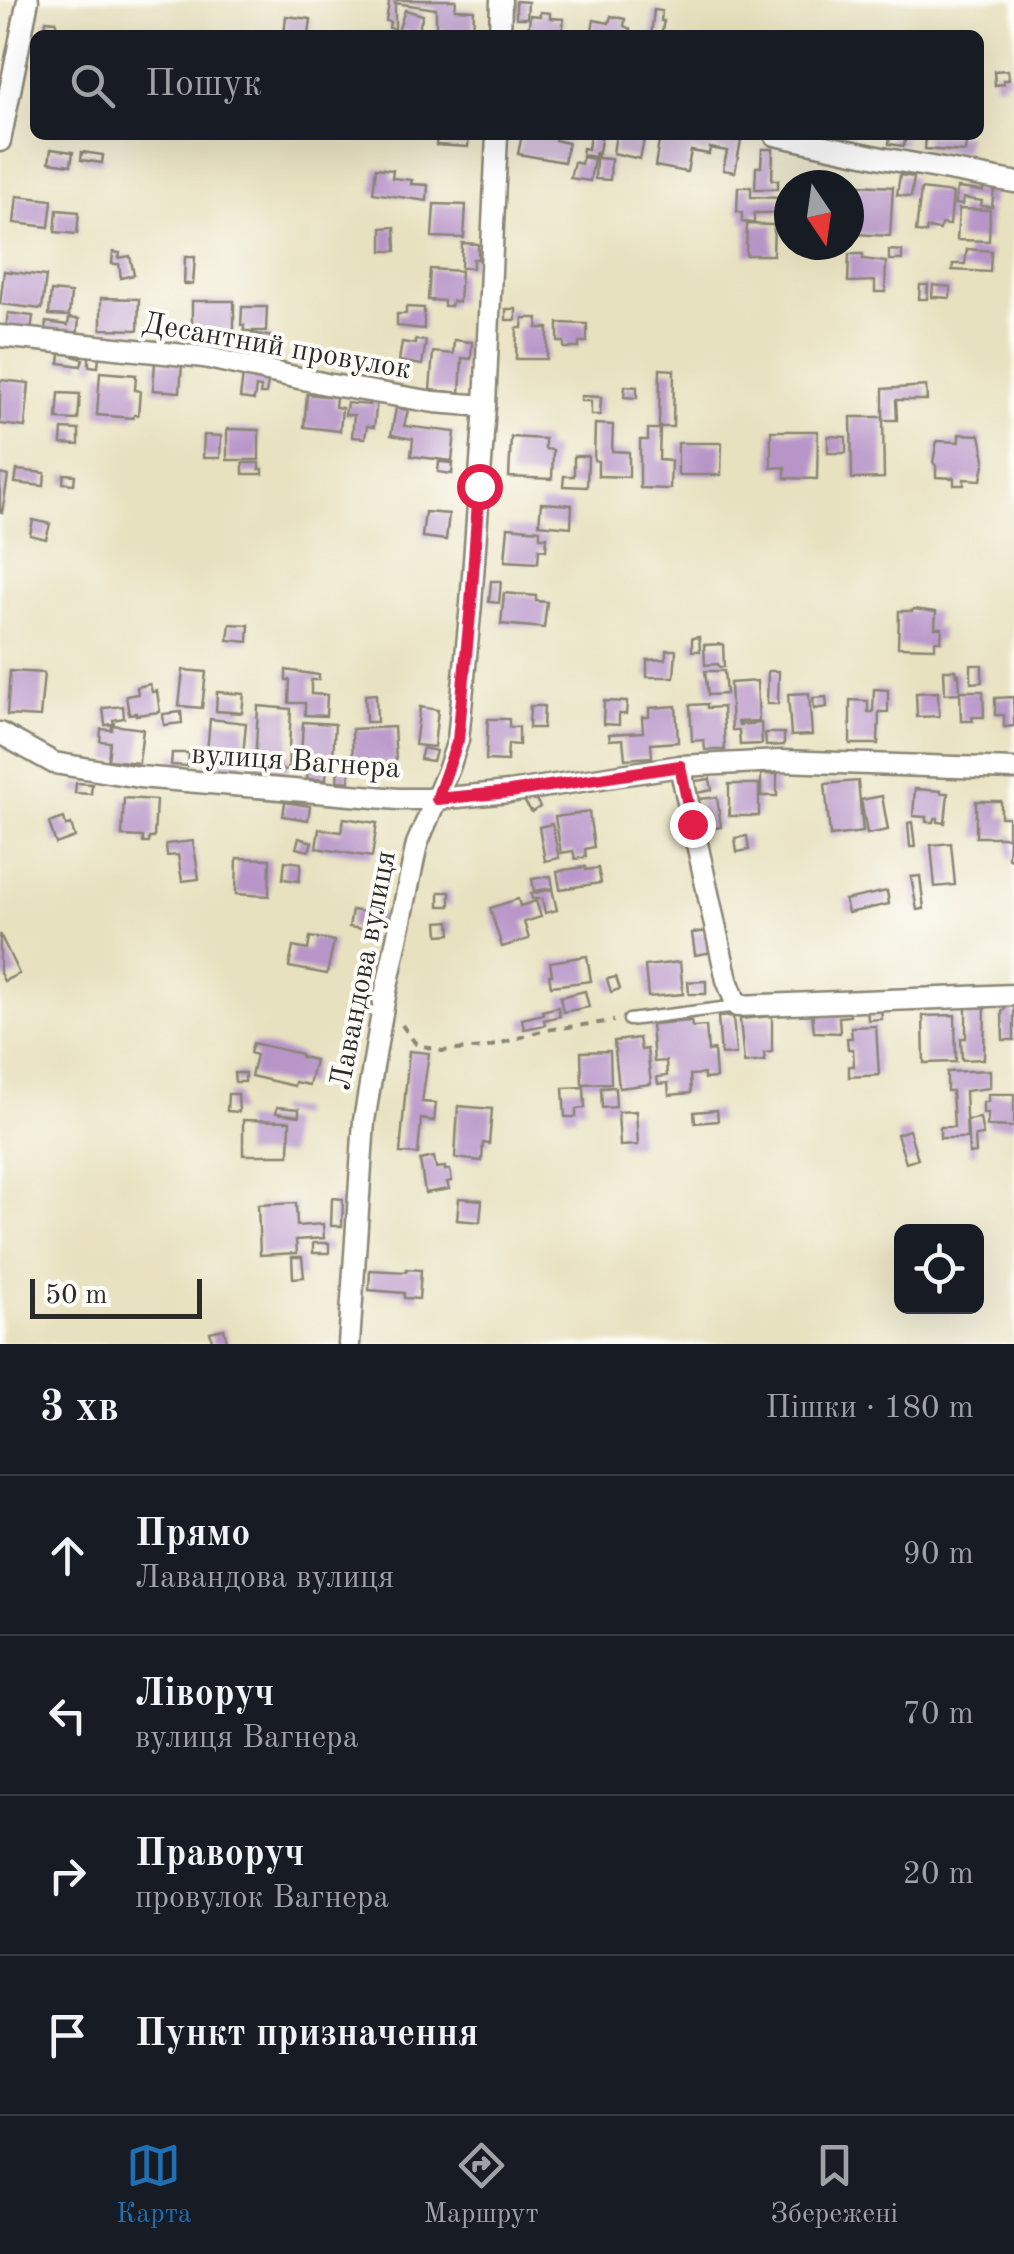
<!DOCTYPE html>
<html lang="uk">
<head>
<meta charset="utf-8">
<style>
	:root { --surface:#171b24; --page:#242831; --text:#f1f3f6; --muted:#9ea1a6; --line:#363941; --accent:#1f6fb2 }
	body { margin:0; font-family:"Old Standard TT",serif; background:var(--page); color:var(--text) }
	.controls { position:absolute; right:30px; bottom:30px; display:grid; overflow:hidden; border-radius:15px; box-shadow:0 10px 40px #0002 }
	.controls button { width:90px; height:90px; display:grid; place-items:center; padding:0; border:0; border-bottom:2px solid var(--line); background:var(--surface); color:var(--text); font:50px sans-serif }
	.compass { position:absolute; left:774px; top:170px; width:90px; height:90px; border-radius:50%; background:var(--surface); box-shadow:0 10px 40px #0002; rotate:167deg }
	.scale { position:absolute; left:30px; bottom:25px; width:172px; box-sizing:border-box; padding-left:10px; border:5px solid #2b2b2b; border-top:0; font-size:28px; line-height:35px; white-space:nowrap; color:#2b2b2b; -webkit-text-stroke:8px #fdfcf7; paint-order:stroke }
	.stop { position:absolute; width:30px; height:30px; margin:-22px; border:8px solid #e11d48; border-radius:50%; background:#fff }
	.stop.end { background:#e11d48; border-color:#fff; box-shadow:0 2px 10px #0008 }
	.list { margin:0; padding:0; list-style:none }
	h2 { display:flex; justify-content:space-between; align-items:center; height:130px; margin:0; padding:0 40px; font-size:42px }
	h2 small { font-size:32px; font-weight:400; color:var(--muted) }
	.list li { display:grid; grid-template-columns:65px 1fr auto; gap:30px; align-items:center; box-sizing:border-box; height:160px; padding:0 40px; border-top:2px solid var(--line) }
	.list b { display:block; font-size:38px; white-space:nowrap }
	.list p { margin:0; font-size:32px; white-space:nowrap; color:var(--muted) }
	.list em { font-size:32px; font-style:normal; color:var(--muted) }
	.icon { flex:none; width:55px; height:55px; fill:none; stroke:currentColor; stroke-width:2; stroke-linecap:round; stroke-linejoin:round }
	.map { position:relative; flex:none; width:1014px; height:1344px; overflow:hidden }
	.search { position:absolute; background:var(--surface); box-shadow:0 10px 40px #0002; left:30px; right:30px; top:30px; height:110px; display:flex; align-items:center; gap:25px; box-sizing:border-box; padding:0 35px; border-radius:15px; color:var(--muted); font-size:38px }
	.sheet { height:770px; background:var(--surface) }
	nav { display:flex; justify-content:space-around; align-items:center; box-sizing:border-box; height:140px; border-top:2px solid var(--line); background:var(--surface); font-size:28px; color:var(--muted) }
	nav a { display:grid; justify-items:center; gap:5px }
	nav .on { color:var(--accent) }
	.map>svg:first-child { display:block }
</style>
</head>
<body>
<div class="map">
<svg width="1014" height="1344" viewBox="0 0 1014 1344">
	<rect width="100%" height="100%" fill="#fdfcf7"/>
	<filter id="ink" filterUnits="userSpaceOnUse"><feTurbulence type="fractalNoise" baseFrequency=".01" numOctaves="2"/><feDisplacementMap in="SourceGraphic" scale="20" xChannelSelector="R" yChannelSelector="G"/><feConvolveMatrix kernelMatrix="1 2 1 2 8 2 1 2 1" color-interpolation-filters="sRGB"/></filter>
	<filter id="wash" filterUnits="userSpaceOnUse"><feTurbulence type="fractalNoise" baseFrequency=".0048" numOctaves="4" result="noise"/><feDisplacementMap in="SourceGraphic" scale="40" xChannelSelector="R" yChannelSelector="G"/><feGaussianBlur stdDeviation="2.25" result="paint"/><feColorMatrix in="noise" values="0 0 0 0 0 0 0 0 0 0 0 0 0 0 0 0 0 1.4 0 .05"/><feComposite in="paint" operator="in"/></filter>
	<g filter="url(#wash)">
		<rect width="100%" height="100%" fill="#e8e1bf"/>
		<g id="blocks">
			<g fill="#b895c9">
				<polygon points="387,0 456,0 455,9 474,10 473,35 443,35 443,29 436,29 436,9 395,3 395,29 389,28 390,22 386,21 389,3"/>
				<polygon points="516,1 528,2 527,18 516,18"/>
				<polygon points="405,10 423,15 417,35 398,31"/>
				<polygon points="654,10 662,11 661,21 664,21 661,35 651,35"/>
				<polygon points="540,12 550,13 550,18 564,19 562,35 528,35 530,15 540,16"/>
				<polygon points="286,16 311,19 309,35 284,35"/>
				<polygon points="611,16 625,19 624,26 630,29 629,35 591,35 594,20 609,23"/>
				<polygon points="46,20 56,21 56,27 74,29 73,35 44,35"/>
				<polygon points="1008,70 1009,80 1003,80 1004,84 995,85 994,71"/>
				<polygon points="437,135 469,135 468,147 436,145"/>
				<polygon points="522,135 556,135 555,140 568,143 564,162 518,154"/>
				<polygon points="590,135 602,135 598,156 596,156 596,151 595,157 582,155 583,148 588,149"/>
				<polygon points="616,135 645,135 640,159 613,153"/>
				<polygon points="660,135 693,141 694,136 711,140 712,135 741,141 735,172 723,170 727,151 710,148 709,154 691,151 687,172 655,166"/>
				<polygon points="890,135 906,135 904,146 889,144"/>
				<polygon points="926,135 967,135 965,152 925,149"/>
				<polygon points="51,149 73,152 71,165 49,162"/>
				<polygon points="762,149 773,149 772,180 778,180 778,189 755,189 756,167 761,167"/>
				<polygon points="82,152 103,155 102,163 81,160"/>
				<polygon points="583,157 594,159 590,181 570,178 574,162 581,164"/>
				<polygon points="596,158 611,159 610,180 595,179"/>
				<polygon points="376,168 393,170 392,178 412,180 411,184 428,185 427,201 373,193"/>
				<polygon points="900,175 914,177 911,197 897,195"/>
				<rect x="797" y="177" width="32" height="8"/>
				<polygon points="859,185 893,187 890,236 856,234"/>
				<polygon points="738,187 751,187 751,197 782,198 781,213 754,213 754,223 742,222 742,213 737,212"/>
				<polygon points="983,187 994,189 992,207 981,206 982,201 963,198 962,205 955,204 957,188 983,191"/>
				<polygon points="921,189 953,193 950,225 941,224 940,230 927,228 926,233 916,232"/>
				<polygon points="17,196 52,200 49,227 14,223"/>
				<polygon points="434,204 466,205 464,238 432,237"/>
				<polygon points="959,209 990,210 989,241 957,240"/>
				<polygon points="57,210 79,212 77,234 55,232"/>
				<polygon points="747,224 774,225 773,255 746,255"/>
				<polygon points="395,227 396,251 382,251 382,228"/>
				<polygon points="462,243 478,244 478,259 473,259 473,268 461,268"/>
				<polygon points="967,249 991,251 990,272 952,270 953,264 965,264"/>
				<polygon points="889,250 902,251 902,260 889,260"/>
				<polygon points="113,252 120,253 119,258 130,256 134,275 121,278 119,264 112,264"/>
				<polygon points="849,254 863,254 863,259 886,262 885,292 875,292 875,281 848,282"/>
				<polygon points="185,257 195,257 193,284 184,284"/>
				<polygon points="430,269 461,271 459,302 452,301 451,306 444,306 444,301 428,300"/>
				<polygon points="4,271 46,276 42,309 0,304"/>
				<polygon points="920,285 928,285 927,299 919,299"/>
				<polygon points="933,285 951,287 950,298 932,297"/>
				<polygon points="51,291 71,293 69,316 49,315"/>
				<polygon points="101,298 139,299 138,330 101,329"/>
				<polygon points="192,301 234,301 234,332 192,331"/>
				<polygon points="242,307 267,307 266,331 244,331 244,325 241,325"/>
				<polygon points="406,307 424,308 424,329 397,326 397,314 406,314"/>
				<rect x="506" y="309" width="10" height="11"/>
				<polygon points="8,313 33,316 31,332 6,329"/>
				<polygon points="69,318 79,319 77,336 45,333 46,322 68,325"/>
				<polygon points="523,318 538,318 537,328 548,328 547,359 516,359 517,328 522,328"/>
				<polygon points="558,323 587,324 587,342 579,342 579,348 564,348 564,342 558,342"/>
				<polygon points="252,333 273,337 268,361 249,353"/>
				<polygon points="415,340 426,341 422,365 399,361 402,342 415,344"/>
				<polygon points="454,340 472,342 471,359 462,358 460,393 430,390 433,352 453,354"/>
				<polygon points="60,354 73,354 73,356 83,359 81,366 59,363"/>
				<polygon points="89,356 99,356 98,367 89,366"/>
				<polygon points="155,362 182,364 180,392 153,390"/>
				<polygon points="660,369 674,370 673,427 659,427"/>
				<polygon points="100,372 136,375 135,390 140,391 138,415 134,415 133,418 97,415"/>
				<polygon points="243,374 269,378 266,394 260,394 261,388 256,387 254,400 240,398"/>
				<polygon points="0,380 29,383 25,427 0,424"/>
				<polygon points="625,386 637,387 637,398 624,397"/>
				<polygon points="926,386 927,400 896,400 897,420 883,420 884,478 852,479 851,417 883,417 883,389"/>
				<polygon points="59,393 80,394 78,420 57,419"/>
				<polygon points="307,394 336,397 335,407 342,408 340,431 304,427"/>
				<polygon points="581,396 601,397 600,415 591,415 591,401 581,401"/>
				<polygon points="369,399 377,400 374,427 367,426 365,438 352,437 354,415 345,415 347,403 369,405"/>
				<polygon points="396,408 408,410 404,426 455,432 452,461 411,456 413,439 391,435"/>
				<polygon points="595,424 613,425 612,451 629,452 629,477 598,476 598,461 594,460"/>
				<polygon points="62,429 79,430 79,445 61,444"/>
				<polygon points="227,429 259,430 259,460 227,460"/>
				<polygon points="648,429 660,429 659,460 671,461 670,489 640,488 640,440 648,440"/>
				<polygon points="771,431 818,431 817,479 785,478 785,467 771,468"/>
				<polygon points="959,434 980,435 985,459 981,480 964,479 964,485 954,485 954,478 936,477 936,466 933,462 937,441 959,442"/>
				<polygon points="204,435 221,436 220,458 203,458"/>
				<polygon points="828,436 846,437 846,453 828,453"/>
				<polygon points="511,437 545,439 545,449 553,450 552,479 509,477"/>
				<polygon points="678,443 722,443 721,475 678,475"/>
				<polygon points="574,456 588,456 587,487 563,486 564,476 574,476"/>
				<polygon points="439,462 453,463 452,474 438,472"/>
				<polygon points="243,463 259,463 259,469 263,469 263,474 243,474"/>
				<polygon points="17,470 45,473 44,486 15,483"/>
				<polygon points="0,474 8,476 2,513 0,512"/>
				<polygon points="64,474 75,475 74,484 63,483"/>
				<polygon points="541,503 572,505 571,527 539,524"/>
				<polygon points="425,512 449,514 446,540 422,537"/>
				<polygon points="33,520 50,524 46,539 30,535"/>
				<polygon points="508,527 540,530 540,537 547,537 546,550 539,549 538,563 505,561"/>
				<polygon points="491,581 501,581 499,603 489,602"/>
				<polygon points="504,593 536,596 536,601 547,602 544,628 501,624"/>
				<polygon points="914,609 936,612 935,628 942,628 941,641 935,641 935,648 898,647 899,611 912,611"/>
				<polygon points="230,624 249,625 248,642 228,640"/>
				<polygon points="699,637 700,651 692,651 692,638"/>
				<polygon points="723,644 724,667 719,667 718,664 705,665 704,645"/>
				<polygon points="666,650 676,650 674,677 647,677 647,660 666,659"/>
				<polygon points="971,665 982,665 982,682 971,683"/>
				<polygon points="183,670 206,672 202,708 179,706"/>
				<polygon points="286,670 319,675 319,680 311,680 311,694 327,695 326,716 305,715 305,703 289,703 290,680 286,680"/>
				<polygon points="944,670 956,670 957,675 959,674 960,693 945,694"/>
				<polygon points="10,671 44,673 40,717 7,715"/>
				<polygon points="705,671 724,671 726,694 708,695"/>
				<polygon points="768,671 779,671 778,704 767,704"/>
				<polygon points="757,681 759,721 738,722 739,725 761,723 762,744 740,745 739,730 732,730 730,683"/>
				<polygon points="150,684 152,692 157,691 160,712 136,715 136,713 129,714 126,696 138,694 137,687"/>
				<polygon points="874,689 888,690 888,712 879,712 878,744 850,744 850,700 868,701 868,712 873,712"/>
				<polygon points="960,691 983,691 984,717 972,717 973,721 961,721"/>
				<polygon points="217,692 244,694 242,713 216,711"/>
				<polygon points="938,692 939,716 917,717 916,693"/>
				<polygon points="809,693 812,735 791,736 788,694"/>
				<polygon points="376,694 377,722 366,722 365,695"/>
				<polygon points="826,697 827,707 814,709 813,698"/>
				<polygon points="1013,697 1014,726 1004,727 1004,715 995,715 995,698"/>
				<polygon points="604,701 627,702 626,714 619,714 619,725 603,724"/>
				<polygon points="707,704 707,708 723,707 725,750 705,750 704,740 692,741 690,705"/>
				<polygon points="123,706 124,718 113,720 114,724 105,725 103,708"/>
				<polygon points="258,706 291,709 288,770 255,769"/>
				<polygon points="530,706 544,706 543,728 529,728"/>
				<polygon points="676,706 678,742 651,744 652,757 625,759 623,739 610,740 609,734 643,732 642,717 649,717 649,708"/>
				<polygon points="420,707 438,710 434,747 415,745"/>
				<polygon points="181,712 182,723 164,725 163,714"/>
				<polygon points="210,719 246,723 242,767 206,763"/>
				<polygon points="488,719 509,719 509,727 519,727 519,745 508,744 507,761 486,760"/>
				<polygon points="303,722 335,724 333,757 327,757 326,780 307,779 308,760 312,760 312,756 301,756"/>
				<polygon points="112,725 143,729 139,763 108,760 110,742 100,741 101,729 112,730"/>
				<polygon points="394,727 396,762 353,764 352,729"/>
				<polygon points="765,733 784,733 784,745 766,746"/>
				<polygon points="423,748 436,751 433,761 420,759"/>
				<polygon points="172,753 189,753 188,766 171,765"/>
				<polygon points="338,769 350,770 349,782 337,781"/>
				<rect x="761" y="774" width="16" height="22"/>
				<polygon points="710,779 712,790 697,793 695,781"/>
				<polygon points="858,781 863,832 830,836 825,784"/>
				<polygon points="76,783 92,784 91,794 75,793"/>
				<rect x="729" y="784" width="30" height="32"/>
				<polygon points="915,789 941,791 941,793 948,793 945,823 938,822 938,818 935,818 934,822 926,822 926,817 913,816"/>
				<polygon points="882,796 888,830 867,834 861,800"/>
				<polygon points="717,797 721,827 702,830 698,799"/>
				<polygon points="124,798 156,800 154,838 149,838 149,843 143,843 143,837 122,836"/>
				<polygon points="535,798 540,807 532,812 524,801"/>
				<polygon points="976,801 1001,801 1001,817 1008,817 1008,837 976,837"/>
				<polygon points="285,802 310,806 308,820 283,816"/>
				<polygon points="589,812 594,847 585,849 586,857 575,859 573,851 561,853 555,817"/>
				<polygon points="64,818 66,826 71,824 75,837 56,844 49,823"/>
				<polygon points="344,818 377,823 372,857 316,848 319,829 341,832"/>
				<polygon points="912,822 915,847 910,847 908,823"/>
				<polygon points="552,824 559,858 545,861 539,827"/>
				<polygon points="747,836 749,850 737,852 735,838"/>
				<polygon points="1009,836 1014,836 1014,859 1008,858"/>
				<polygon points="299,838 312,842 309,851 296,848"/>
				<polygon points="193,841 199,879 182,881 178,855 167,856 166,844"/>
				<polygon points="951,843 955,885 935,887 931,845"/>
				<polygon points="237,858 270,859 269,896 236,894"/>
				<polygon points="285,861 301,863 299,881 283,879"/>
				<polygon points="585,867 586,870 598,868 601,883 560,889 557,871"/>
				<polygon points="551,876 553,888 534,891 532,879"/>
				<polygon points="920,876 924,909 917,910 911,877"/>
				<polygon points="552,889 557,910 545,913 542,899 532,899 531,894"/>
				<polygon points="887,891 889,904 848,913 845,900"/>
				<rect x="439" y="892" width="11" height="14"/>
				<polygon points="518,899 520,906 536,901 541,917 524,922 529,939 502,947 490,908"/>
				<polygon points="352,910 384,915 382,932 349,927"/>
				<polygon points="450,921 451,934 439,935 438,922"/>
				<polygon points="711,931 713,952 695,955 692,933"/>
				<polygon points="0,934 19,974 4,981 0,973"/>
				<polygon points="310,937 334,941 327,974 289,967 293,947 308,950"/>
				<polygon points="587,956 591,981 551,986 549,975 552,975 550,962"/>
				<polygon points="680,962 683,994 648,997 645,966"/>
				<polygon points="616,977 620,989 611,992 607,979"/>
				<polygon points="706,981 706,994 689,994 688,982"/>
				<polygon points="585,991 589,1007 563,1012 560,997"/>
				<polygon points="1014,1002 1014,1040 1003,1040 1002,1012 1010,1003"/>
				<polygon points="966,1003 985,1003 984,1059 962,1060 961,1038 966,1038"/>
				<polygon points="558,1007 560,1016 544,1020 545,1025 524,1029 522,1019 543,1014 542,1011"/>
				<polygon points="881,1008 882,1019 868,1020 867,1009"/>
				<polygon points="849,1010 850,1016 839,1017 840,1033 814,1032 812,1012"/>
				<polygon points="955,1015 956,1062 924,1063 923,1016"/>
				<polygon points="733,1016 736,1054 721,1055 718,1017"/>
				<polygon points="772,1016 772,1052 764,1053 765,1061 744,1063 740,1019"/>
				<polygon points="691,1021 692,1027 706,1026 708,1051 714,1050 716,1078 704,1079 704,1074 690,1075 691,1093 669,1095 668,1083 658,1084 657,1077 667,1076 666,1061 654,1062 651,1024"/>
				<polygon points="876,1026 879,1075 849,1077 849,1066 854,1066 853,1049 848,1049 847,1038 852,1038 851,1027"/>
				<polygon points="639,1038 641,1050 647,1049 651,1084 619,1088 614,1041"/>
				<polygon points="253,1043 301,1054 301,1057 315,1060 309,1085 295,1082 294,1086 251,1076 256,1055 250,1053"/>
				<polygon points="409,1051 429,1053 422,1102 436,1103 434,1121 421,1119 418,1154 400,1153"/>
				<polygon points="610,1051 611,1083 582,1084 581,1052"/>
				<polygon points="990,1070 990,1088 965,1091 967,1138 940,1138 940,1127 954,1127 952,1091 947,1091 947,1072"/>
				<polygon points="234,1073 245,1073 245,1082 235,1082"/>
				<polygon points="584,1087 585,1108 576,1109 576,1117 565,1117 563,1088"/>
				<polygon points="615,1087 616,1107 602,1108 601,1088"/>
				<polygon points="228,1094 238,1094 239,1112 227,1111"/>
				<polygon points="988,1094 1014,1094 1014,1127 987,1126 988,1113 983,1113 983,1102 988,1102"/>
				<polygon points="458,1106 492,1109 489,1144 483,1143 482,1161 455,1158"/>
				<polygon points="277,1107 299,1109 299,1116 276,1113"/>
				<polygon points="717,1110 718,1121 695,1123 694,1112"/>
				<polygon points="636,1111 638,1145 620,1146 618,1112"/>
				<polygon points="980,1118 983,1135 975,1136 976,1153 969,1154 967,1120"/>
				<polygon points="243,1120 290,1121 289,1155 243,1155"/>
				<polygon points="909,1130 918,1159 906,1163 897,1134"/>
				<polygon points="434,1157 436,1168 445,1167 445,1170 450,1170 452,1181 447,1182 449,1189 425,1193 420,1160"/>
				<polygon points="332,1198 343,1199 342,1226 331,1226"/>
				<polygon points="459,1198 482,1200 480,1222 457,1220"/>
				<polygon points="296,1203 297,1226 323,1224 324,1238 296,1240 297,1253 260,1255 258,1205"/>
				<rect x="313" y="1243" width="16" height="10"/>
				<polygon points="292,1257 302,1257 304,1277 293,1278"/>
				<polygon points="406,1269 421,1270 419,1299 404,1298 404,1293 369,1290 370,1270 406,1272"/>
				<polygon points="224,1329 228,1344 213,1344 210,1332"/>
			</g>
		</g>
	</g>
	<g filter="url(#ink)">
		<use href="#blocks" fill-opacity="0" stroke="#8a8675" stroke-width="2.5"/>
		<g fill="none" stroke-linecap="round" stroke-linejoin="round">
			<defs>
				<polyline id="lane" points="629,1020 737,1006"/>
				<g id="street">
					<polyline points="500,35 501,0"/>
					<polyline points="775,135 882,158 1014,182"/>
					<polyline points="0,141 28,0"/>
					<polyline points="0,336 204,357 326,384 434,402 485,406"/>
					<polyline points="0,733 54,763 139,777 398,799 437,799 509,792 680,766 781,761 1014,769"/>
					<polyline points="680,766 727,980 737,1006 1014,995"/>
					<polyline points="349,1344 364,1121 384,1001 417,844 449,768 458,740 471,604 485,406 497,135"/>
				</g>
			</defs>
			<use href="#lane" stroke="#8a8675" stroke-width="15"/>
			<use href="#street" stroke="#8a8675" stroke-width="25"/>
			<polyline stroke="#8a8675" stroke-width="4" stroke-dasharray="8 8" stroke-linecap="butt" points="402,1025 416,1044 442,1051 485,1048 545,1030 614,1021"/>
			<use href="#lane" stroke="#fff" stroke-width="10"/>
			<use href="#street" stroke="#fff" stroke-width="20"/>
		</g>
	</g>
	<g fill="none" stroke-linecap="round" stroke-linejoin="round" filter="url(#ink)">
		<polyline stroke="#e11d48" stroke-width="12" points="479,486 471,604 458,740 437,799 510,792 680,766 692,824"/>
	</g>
	<g text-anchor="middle" stroke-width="8" stroke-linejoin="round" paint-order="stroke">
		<g font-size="30" fill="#2b2b2b" stroke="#fdfcf7">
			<text transform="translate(277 345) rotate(10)" y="10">Десантний провулок</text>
			<text transform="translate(296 760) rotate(4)" y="10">вулиця Вагнера</text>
			<text transform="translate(362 970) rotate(-79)" y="10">Лавандова вулиця</text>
		</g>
	</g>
</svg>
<div class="controls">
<button><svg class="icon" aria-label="locate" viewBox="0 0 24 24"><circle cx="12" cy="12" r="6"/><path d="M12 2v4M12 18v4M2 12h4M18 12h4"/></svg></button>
</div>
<svg class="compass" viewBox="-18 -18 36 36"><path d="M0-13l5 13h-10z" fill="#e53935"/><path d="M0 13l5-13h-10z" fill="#9ea1a6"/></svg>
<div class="scale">50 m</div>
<div class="stop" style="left:479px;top:486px"></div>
<div class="stop end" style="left:692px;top:824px"></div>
<div class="search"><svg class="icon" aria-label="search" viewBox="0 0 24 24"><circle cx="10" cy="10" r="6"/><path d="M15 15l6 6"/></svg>Пошук</div>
</div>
<section class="sheet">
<h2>3 хв<small>Пішки · 180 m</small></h2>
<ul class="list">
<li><svg class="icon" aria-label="ahead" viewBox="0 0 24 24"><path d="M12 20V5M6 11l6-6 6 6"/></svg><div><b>Прямо</b><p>Лавандова вулиця</p></div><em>90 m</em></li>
<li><svg class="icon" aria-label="left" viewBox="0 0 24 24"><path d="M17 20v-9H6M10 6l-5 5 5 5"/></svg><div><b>Ліворуч</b><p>вулиця Вагнера</p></div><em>70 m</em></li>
<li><svg class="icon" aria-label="right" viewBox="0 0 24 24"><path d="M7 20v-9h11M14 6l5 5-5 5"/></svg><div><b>Праворуч</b><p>провулок Вагнера</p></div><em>20 m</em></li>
<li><svg class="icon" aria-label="arrive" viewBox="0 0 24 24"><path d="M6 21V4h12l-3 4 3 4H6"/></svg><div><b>Пункт призначення</b></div></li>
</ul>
</section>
<nav>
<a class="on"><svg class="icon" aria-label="map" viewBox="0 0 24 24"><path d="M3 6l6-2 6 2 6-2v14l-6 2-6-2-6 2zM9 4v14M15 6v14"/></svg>Карта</a>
<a><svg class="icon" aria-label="directions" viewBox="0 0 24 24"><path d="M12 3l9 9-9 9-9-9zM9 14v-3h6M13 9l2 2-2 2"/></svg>Маршрут</a>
<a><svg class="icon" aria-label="saved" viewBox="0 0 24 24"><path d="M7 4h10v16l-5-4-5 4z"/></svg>Збережені</a>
</nav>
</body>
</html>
